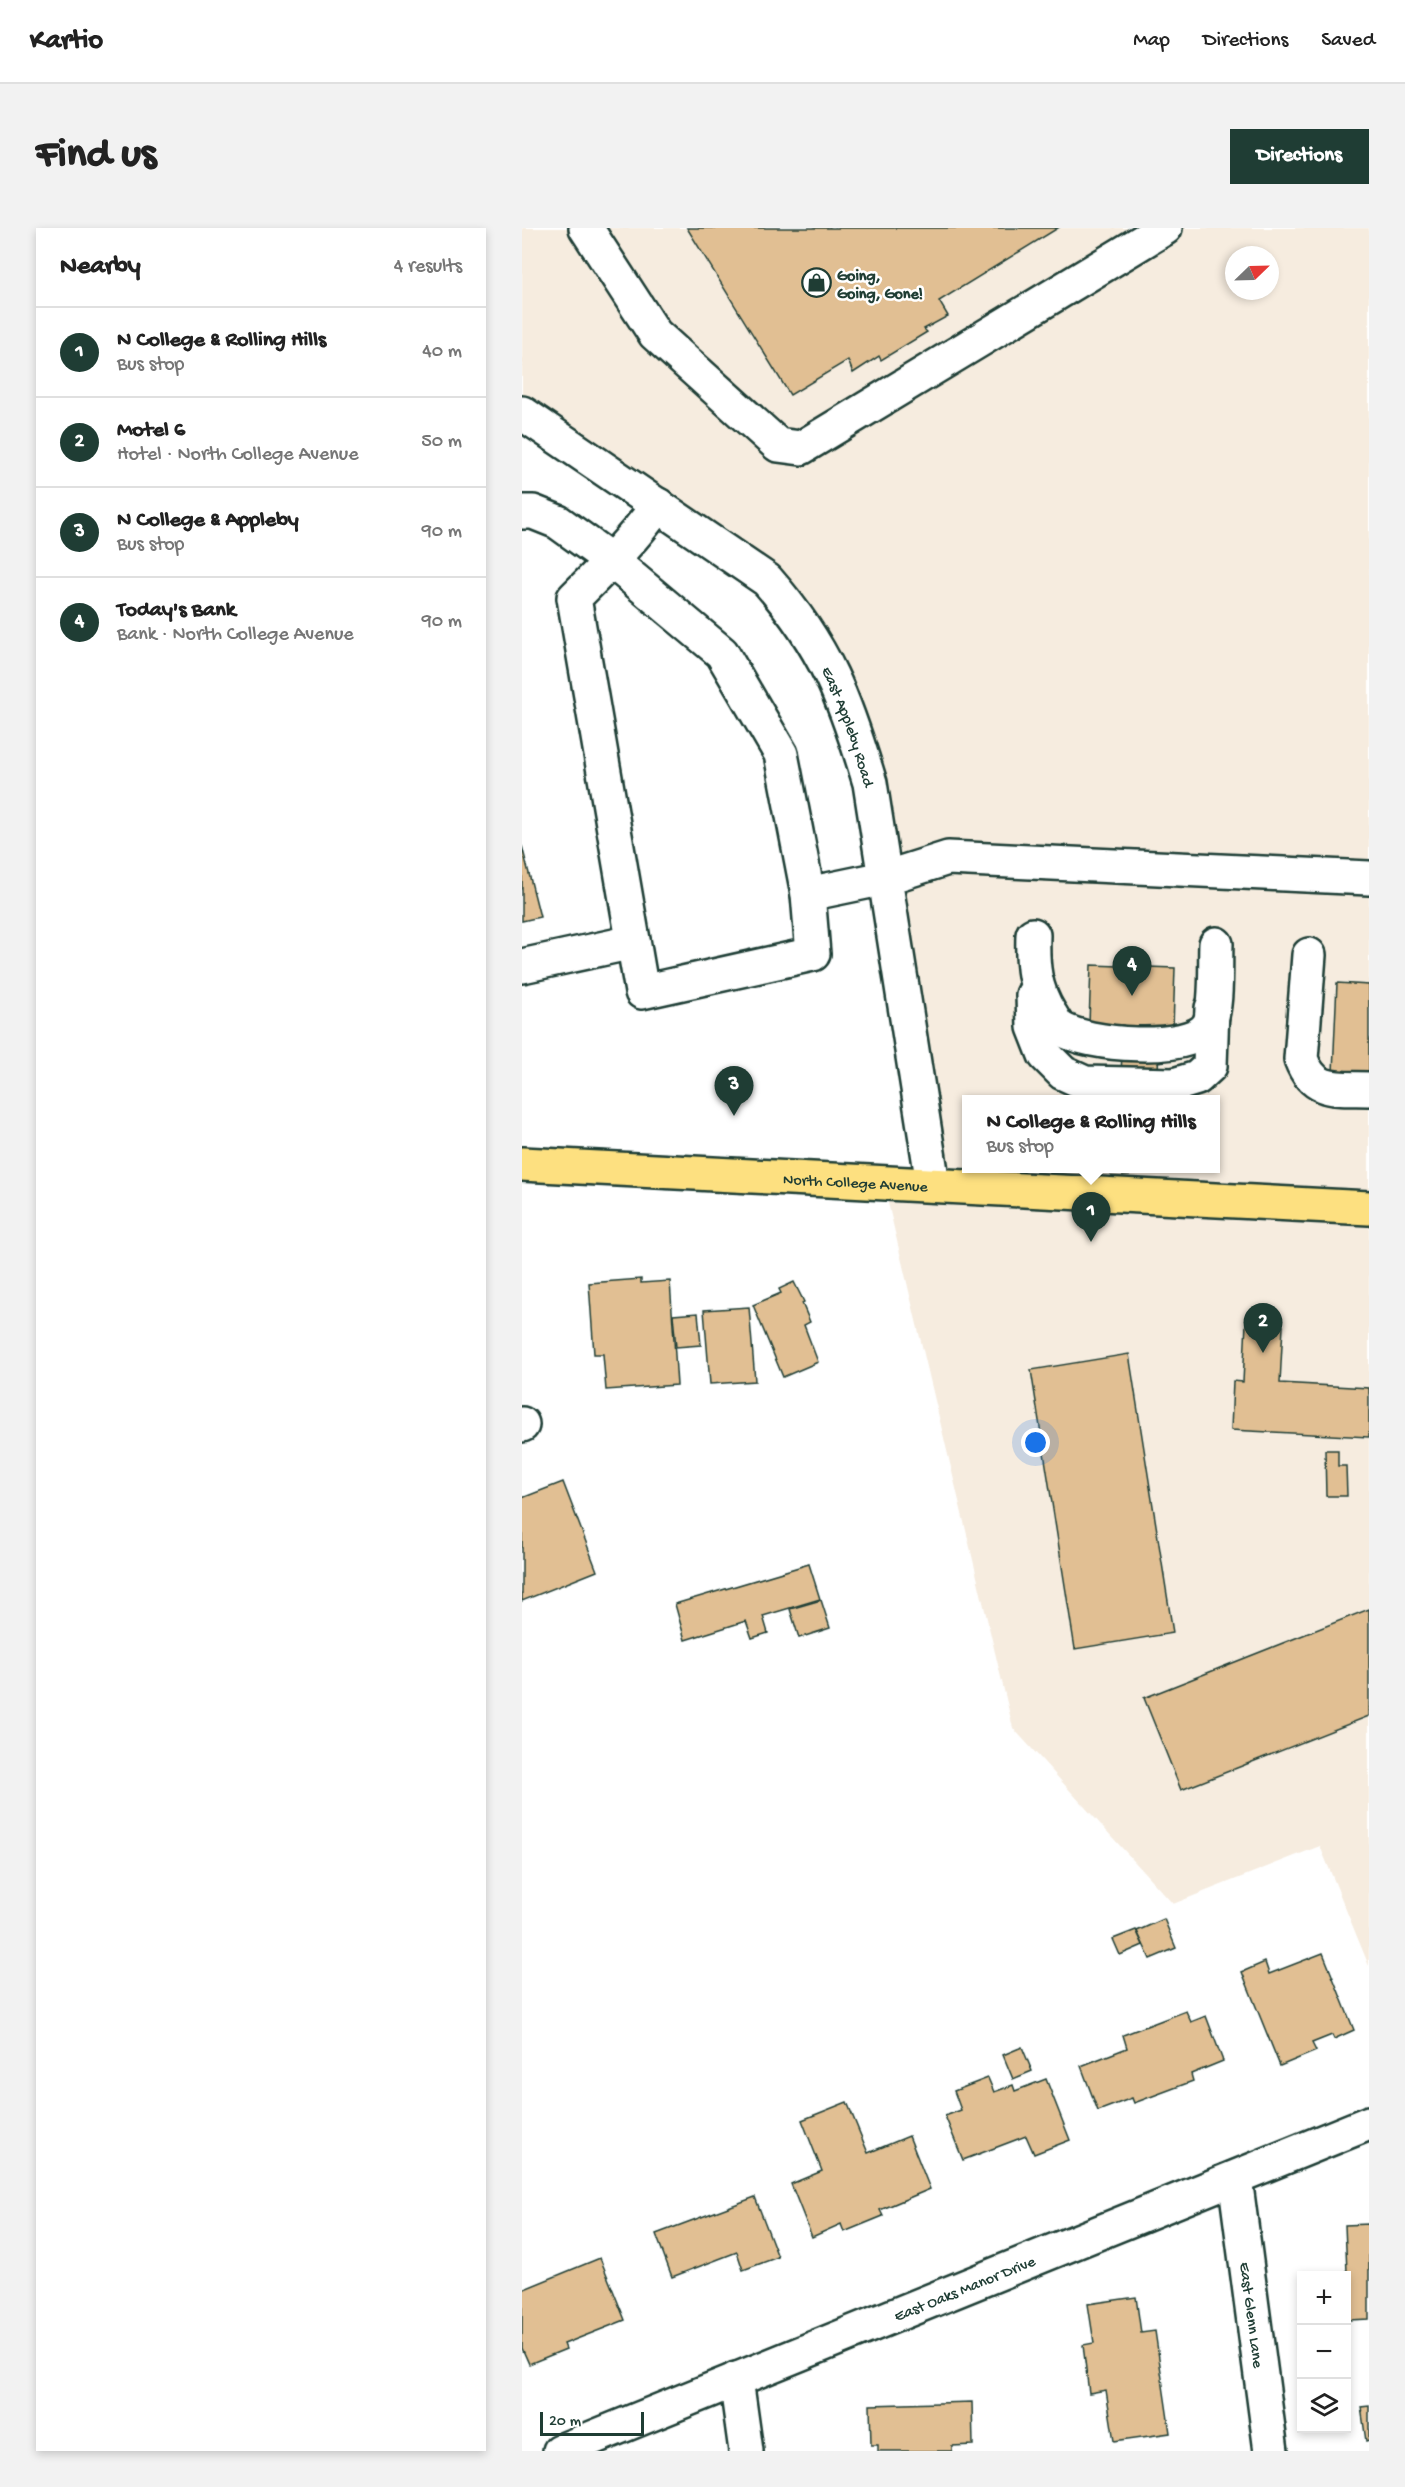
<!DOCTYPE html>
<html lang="en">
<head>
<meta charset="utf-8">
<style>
	:root { --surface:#fff; --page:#f2f2f2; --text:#222; --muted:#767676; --line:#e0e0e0; --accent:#1f3d34 }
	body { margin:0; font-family:"Gochi Hand",sans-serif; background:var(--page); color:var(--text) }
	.controls { position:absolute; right:18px; bottom:18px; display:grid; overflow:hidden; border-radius:0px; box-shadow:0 3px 9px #0003 }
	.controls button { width:54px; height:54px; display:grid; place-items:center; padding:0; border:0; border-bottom:2px solid var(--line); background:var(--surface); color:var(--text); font:30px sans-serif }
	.compass { position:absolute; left:703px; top:18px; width:54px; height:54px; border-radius:50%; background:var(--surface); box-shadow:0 3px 9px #0003; rotate:67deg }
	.scale { position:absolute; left:18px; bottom:15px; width:104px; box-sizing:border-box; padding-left:6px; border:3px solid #1f3d34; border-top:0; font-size:16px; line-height:21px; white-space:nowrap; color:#1f3d34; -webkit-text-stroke:4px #fff; paint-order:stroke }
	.you { position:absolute; left:514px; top:1215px; width:21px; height:21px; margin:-15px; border:4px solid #fff; border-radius:50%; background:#1a73e8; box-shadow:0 0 0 9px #1a73e833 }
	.badge { display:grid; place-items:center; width:39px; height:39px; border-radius:50%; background:var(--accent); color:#fff; font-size:20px; font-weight:700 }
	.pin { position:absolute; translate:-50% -50px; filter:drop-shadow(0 2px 3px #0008) }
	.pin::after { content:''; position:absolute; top:32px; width:21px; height:18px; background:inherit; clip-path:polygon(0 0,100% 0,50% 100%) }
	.popup { position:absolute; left:440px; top:867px; width:258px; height:78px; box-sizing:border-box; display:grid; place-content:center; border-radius:0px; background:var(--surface); filter:drop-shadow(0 2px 4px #0005); font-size:20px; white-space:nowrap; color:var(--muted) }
	.popup b { font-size:22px; color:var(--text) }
	.popup::after { content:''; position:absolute; left:50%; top:100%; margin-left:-12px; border:12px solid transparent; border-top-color:var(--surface) }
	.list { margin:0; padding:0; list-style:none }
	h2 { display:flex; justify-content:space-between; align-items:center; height:78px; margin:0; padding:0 24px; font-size:26px }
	h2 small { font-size:20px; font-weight:400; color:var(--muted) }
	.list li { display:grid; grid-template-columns:39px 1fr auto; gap:18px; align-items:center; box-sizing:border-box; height:90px; padding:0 24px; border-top:2px solid var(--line) }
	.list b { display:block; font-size:22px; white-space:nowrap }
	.list p { margin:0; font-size:20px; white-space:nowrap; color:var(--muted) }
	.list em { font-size:20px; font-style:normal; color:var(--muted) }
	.icon { flex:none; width:33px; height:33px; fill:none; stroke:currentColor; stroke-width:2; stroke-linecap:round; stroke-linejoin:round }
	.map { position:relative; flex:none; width:847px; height:2223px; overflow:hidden; border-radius:0px }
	header { display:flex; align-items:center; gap:36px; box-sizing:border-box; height:84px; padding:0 30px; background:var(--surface); border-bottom:2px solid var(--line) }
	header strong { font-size:28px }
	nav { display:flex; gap:33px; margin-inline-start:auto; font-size:21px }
	.intro { display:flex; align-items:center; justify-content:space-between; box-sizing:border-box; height:144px; padding:0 36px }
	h1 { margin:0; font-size:42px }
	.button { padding:15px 27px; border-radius:0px; background:var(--accent); color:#fff; font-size:21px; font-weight:700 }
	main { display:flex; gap:36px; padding:0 36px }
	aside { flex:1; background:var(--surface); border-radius:0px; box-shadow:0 3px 9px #0003 }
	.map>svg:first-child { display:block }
</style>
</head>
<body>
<header>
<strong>Kartio</strong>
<nav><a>Map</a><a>Directions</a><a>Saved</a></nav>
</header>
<div class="intro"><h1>Find us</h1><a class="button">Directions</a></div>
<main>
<aside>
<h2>Nearby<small>4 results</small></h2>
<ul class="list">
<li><span class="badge">1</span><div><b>N College &amp; Rolling Hills</b><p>Bus stop</p></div><em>40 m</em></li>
<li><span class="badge">2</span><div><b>Motel 6</b><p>Hotel · North College Avenue</p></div><em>50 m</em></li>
<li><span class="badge">3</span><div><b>N College &amp; Appleby</b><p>Bus stop</p></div><em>90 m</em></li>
<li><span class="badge">4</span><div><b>Today's Bank</b><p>Bank · North College Avenue</p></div><em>90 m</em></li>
</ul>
</aside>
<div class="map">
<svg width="847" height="2223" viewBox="0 0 847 2223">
	<rect width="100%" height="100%" fill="#fff"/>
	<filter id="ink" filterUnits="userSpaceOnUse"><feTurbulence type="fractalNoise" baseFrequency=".0167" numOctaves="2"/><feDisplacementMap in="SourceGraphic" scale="12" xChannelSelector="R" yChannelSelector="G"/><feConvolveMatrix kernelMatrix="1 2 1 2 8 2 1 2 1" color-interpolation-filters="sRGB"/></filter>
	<g filter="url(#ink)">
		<path fill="#f6ecdf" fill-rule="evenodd" d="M0 0H847V1738L798 1618 651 1676 491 1500 361 954 411 956 348 555 272 383 0 185ZM712 27H748V63H712ZM444 872H694V940H444Z"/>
		<g fill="#e1bf93" stroke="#1f3d34" stroke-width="1.5">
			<polygon points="165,0 536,0 417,73 426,88 402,101 405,104 359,132 357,128 331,145 326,132 268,167"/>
			<polygon points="0,618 18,689 0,693"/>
			<polygon points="569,737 653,740 651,800 637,800 636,850 599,849 601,797 567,796"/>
			<polygon points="815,755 847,757 847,846 811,844"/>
			<polygon points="119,1051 119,1055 148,1053 155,1157 84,1162 81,1126 72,1126 67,1055"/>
			<polygon points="272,1054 282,1074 280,1075 288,1094 282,1097 296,1134 261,1149 231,1077 259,1065 257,1061"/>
			<polygon points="227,1079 233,1153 188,1156 182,1082"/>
			<polygon points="176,1085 179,1117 154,1119 151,1087"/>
			<polygon points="724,1096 761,1098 758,1155 847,1160 847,1209 709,1202 711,1153 721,1154"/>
			<polygon points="607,1126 651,1405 553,1421 509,1142"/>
			<polygon points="803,1222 816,1222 816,1238 824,1238 825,1268 804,1268"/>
			<polygon points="41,1254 75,1343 0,1373 0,1270"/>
			<polygon points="287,1336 298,1371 241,1388 246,1405 230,1410 224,1393 163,1412 153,1376"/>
			<polygon points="299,1372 308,1400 277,1410 268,1381"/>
			<polygon points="847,1381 847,1488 659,1562 622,1470"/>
			<polygon points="642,1691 654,1720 628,1731 615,1703"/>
			<polygon points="614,1702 621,1717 598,1727 591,1711"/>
			<polygon points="801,1725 832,1802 812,1811 810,1807 790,1815 794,1823 758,1838 720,1744 743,1734 747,1746"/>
			<polygon points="664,1783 669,1794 684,1788 701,1833 669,1846 671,1853 612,1875 610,1870 576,1883 559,1838 605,1820 601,1807"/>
			<polygon points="500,1819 510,1843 491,1851 481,1827"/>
			<polygon points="466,1850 472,1864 491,1857 493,1863 524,1851 548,1912 512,1926 504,1908 441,1932 423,1888 439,1882 432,1863"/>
			<polygon points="325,1874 346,1925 387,1908 408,1961 358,1982 361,1988 322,2004 319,1996 290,2009 269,1956 300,1943 280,1892"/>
			<polygon points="233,1969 256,2029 221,2042 215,2024 150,2049 134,2006"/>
			<polygon points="847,1996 847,2091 827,2092 823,1997"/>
			<polygon points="78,2030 103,2092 42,2116 44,2121 7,2136 0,2120 0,2062"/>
			<polygon points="614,2069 619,2105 633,2103 648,2205 592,2213 584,2162 567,2165 561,2117 572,2115 566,2076"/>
			<polygon points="450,2174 451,2217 430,2218 430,2223 356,2223 356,2217 349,2217 348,2177"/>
			<polygon points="847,2178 847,2212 844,2213 839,2179"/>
		</g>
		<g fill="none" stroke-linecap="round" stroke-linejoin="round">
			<defs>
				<g id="minor">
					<polyline points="64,0 133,106 256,217 279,220 643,0"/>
					<path id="s1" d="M0 185 245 352C304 419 323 472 348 555L411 956"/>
					<path d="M0 284H11L36 294 90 333 200 425 259 526 286 666 291 726 120 764 52 370C82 340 111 312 136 277"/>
					<polyline points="286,666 363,650 426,630 847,650"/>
					<path d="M511 707C510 737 512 760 528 786 531 790 534 797 538 800 563 817 668 826 686 798 696 783 693 735 694 716"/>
					<path d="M787 727 779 831C792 866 815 860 847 861"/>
					<polyline points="0,738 111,714"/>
					<polyline points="511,767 512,799 523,827 541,845 563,855 652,857 675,850 688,838 690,780"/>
					<polyline points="0,1196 0,1197"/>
					<path id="s2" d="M713 1950 749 2223"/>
					<polyline points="214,2151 224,2223"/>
					<path id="s3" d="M38 2223 847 1895"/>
				</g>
				<g id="major">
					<path id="s4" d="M0 936 847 980"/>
				</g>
			</defs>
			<use href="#minor" stroke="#1f3d34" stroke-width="38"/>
			<use href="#major" stroke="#1f3d34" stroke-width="38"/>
			<use href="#minor" stroke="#fff" stroke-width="33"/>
			<use href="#major" stroke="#fde080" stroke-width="33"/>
		</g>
	</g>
	<defs>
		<symbol id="shop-ring" viewBox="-11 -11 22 22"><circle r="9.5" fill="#fff" stroke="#1f3d34" stroke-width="1.5"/><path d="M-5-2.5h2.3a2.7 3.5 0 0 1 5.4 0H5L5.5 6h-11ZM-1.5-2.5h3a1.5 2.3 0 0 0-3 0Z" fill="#1f3d34"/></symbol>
	</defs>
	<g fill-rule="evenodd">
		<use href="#shop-ring" x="278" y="38" width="33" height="33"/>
	</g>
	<g text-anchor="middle" stroke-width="5" stroke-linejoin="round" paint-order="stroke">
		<g font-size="16" font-weight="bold" fill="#1f3d34" stroke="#fff" text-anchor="start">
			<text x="315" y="52">Going,<tspan x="315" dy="18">Going, Gone!</tspan></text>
		</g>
		<g font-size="16" fill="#1f3d34" stroke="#fff">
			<text dy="6" stroke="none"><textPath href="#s1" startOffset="466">East Appleby Road</textPath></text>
			<text dy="6" stroke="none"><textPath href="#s4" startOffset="334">North College Avenue</textPath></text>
			<text dy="6" stroke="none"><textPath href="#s3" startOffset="436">East Oaks Manor Drive</textPath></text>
			<text dy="6" stroke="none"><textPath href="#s2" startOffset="138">East Glenn Lane</textPath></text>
		</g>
	</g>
</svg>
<div class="controls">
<button>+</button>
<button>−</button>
<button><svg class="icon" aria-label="layers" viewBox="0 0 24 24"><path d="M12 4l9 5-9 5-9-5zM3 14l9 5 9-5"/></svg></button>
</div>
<svg class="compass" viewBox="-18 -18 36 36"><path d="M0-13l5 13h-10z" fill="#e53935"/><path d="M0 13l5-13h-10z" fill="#767676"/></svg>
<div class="scale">20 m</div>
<div class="you"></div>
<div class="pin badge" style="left:569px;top:1014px">1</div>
<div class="popup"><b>N College &amp; Rolling Hills</b>Bus stop</div>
<div class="pin badge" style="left:741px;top:1125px">2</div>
<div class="pin badge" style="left:212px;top:888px">3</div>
<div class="pin badge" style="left:610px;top:768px">4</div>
</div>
</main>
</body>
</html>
